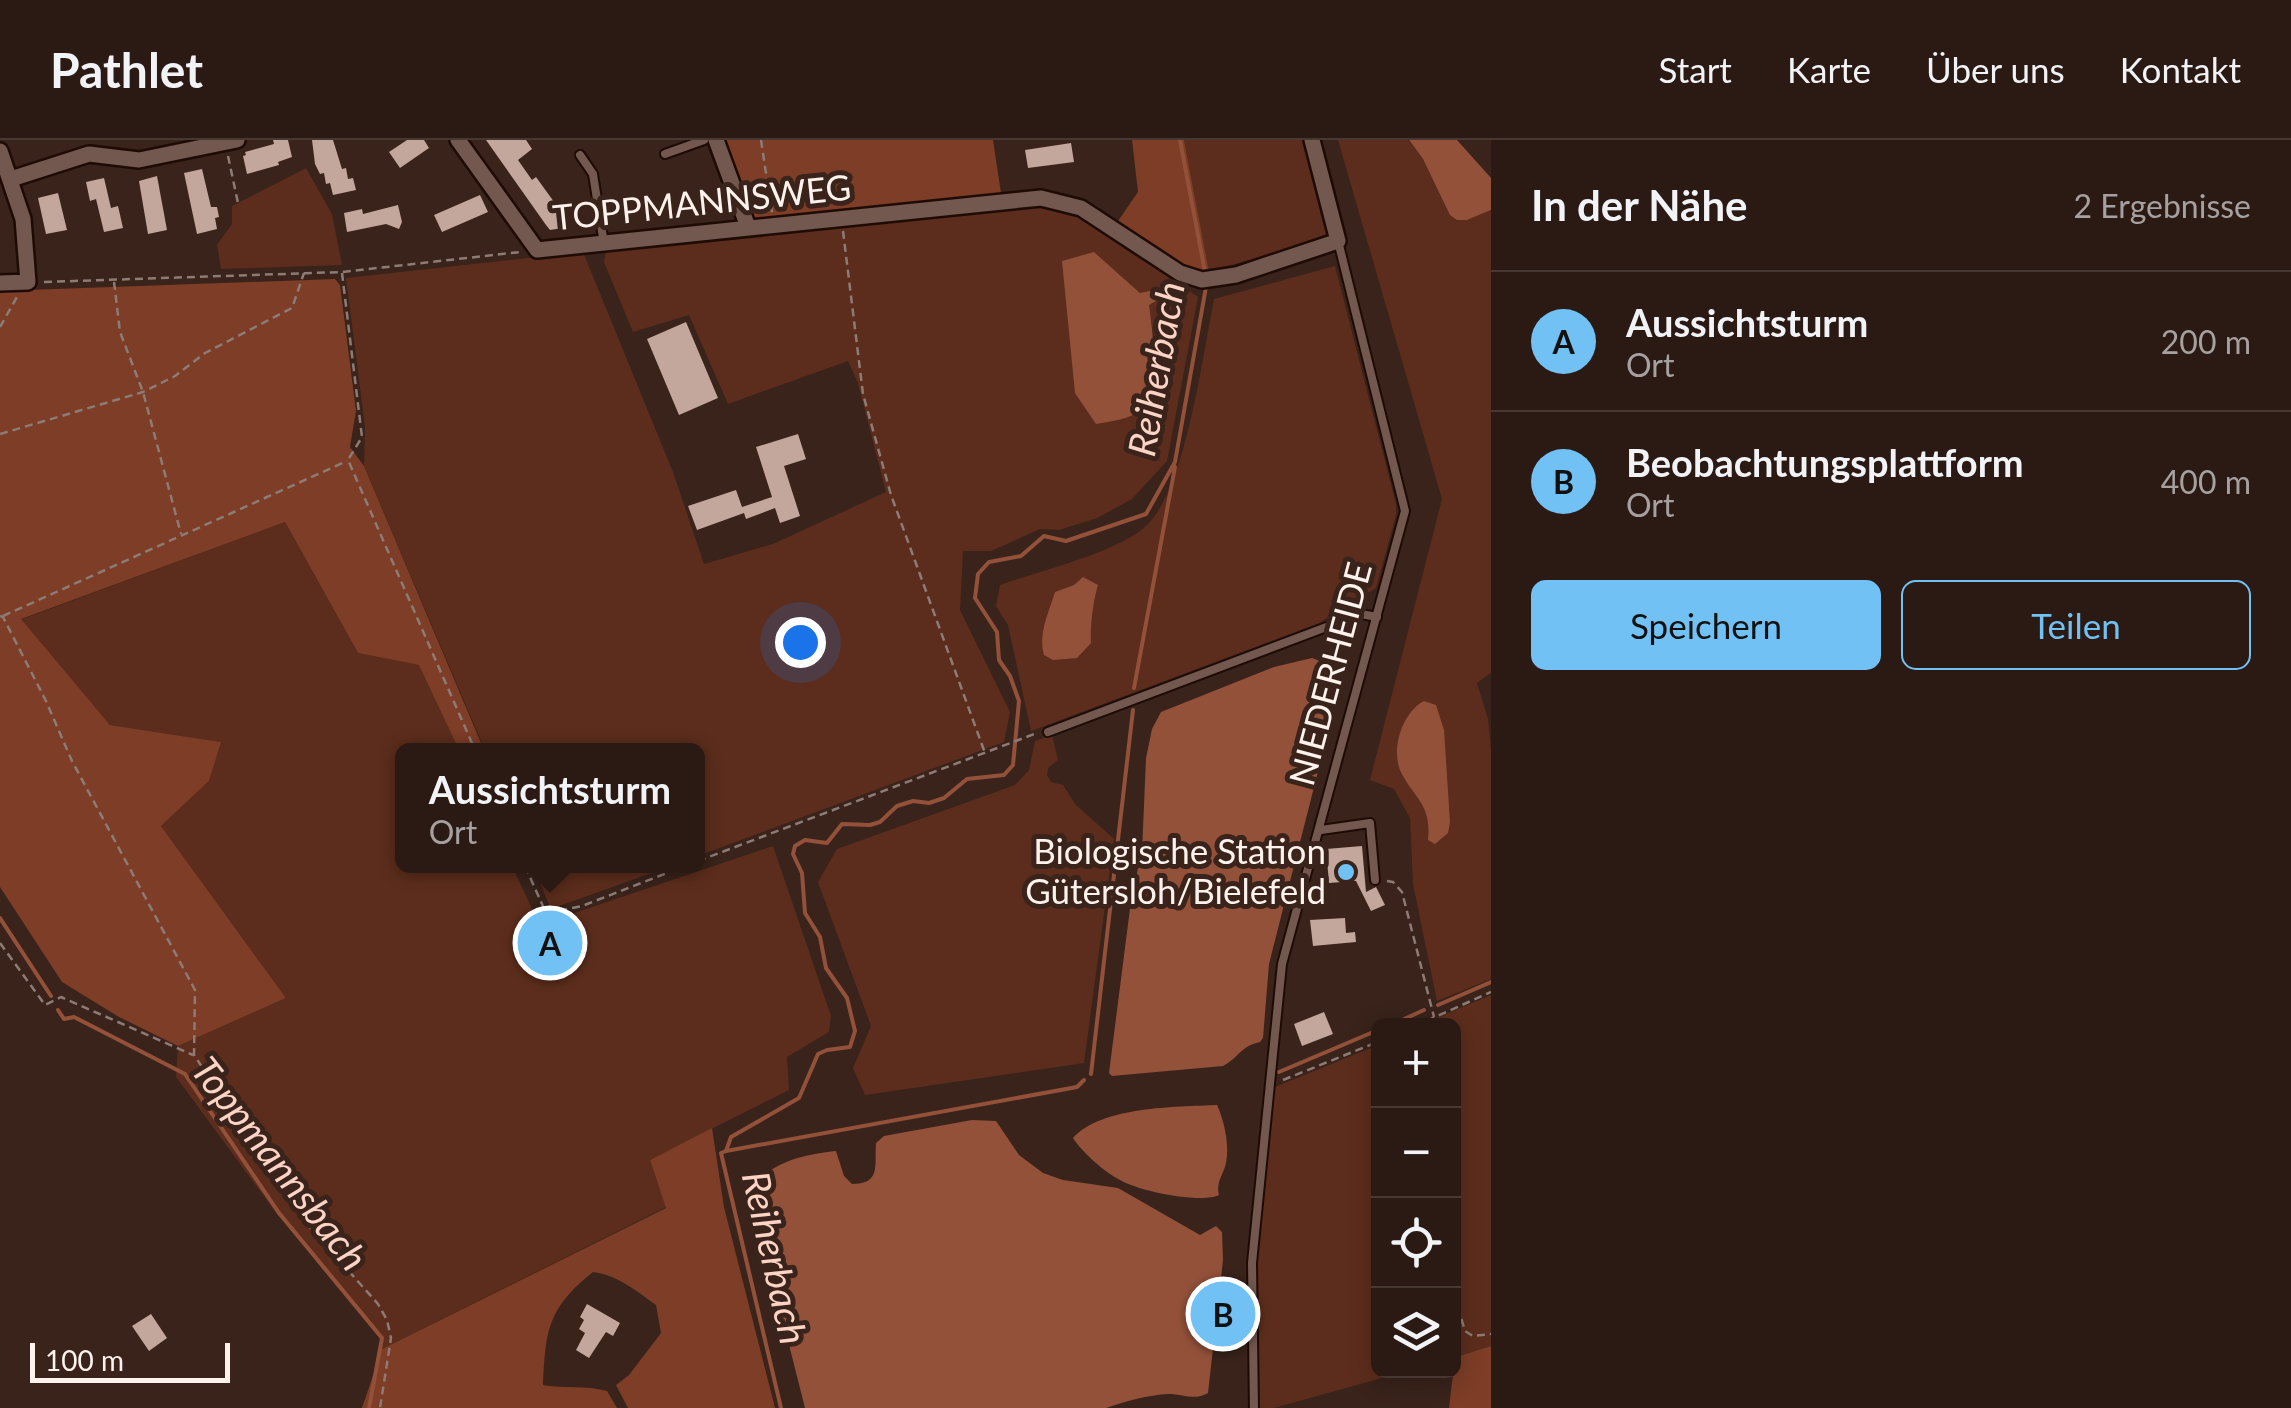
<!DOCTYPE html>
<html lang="de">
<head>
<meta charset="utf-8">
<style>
	:root { --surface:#2b1a14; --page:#372722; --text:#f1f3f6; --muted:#a6a1a0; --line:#473834; --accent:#72c1f5 }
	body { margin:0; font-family:Lato,sans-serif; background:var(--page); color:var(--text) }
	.controls { position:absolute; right:30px; bottom:30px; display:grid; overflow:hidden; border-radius:15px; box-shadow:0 5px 25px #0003 }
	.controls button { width:90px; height:90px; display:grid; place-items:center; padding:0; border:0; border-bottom:2px solid var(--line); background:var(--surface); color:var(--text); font:50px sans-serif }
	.scale { position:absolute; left:30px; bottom:25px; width:200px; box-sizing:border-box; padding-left:10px; border:5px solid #fef2ed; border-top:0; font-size:28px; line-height:35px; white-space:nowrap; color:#fef2ed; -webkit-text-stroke:8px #39231b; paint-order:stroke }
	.you { position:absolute; left:800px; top:502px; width:35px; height:35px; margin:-25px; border:8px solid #fff; border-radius:50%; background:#1a73e8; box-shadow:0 0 0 15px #1a73e833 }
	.badge { display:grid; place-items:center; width:65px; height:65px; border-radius:50%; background:var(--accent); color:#111; font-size:32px; font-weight:700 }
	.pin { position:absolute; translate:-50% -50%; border:5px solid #fff; box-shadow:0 2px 10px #0006 }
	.popup { position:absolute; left:395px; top:603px; width:310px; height:130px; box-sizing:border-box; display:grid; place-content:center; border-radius:15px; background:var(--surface); filter:drop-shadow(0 2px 8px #0005); font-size:32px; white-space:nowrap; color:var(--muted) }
	.popup b { font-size:38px; color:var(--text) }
	.popup::after { content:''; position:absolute; left:50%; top:100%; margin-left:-20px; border:20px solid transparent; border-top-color:var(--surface) }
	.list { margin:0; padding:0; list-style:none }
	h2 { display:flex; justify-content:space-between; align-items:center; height:130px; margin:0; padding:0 40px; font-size:42px }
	h2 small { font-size:32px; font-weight:400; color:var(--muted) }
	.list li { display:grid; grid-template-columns:65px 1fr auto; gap:30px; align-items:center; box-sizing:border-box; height:140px; padding:0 40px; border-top:2px solid var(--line) }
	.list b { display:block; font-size:38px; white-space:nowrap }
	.list p { margin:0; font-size:32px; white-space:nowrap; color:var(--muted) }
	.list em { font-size:32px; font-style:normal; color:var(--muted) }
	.actions { display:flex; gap:20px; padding:30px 40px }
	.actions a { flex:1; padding:22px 0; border:2px solid var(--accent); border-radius:15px; text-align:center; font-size:35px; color:var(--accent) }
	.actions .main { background:var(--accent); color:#111 }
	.icon { flex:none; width:55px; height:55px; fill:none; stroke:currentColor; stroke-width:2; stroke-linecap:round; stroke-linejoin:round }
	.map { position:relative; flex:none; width:1491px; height:1268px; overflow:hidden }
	header { display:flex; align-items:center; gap:60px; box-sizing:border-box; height:140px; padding:0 50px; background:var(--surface); border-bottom:2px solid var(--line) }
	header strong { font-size:48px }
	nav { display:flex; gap:55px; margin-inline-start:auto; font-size:35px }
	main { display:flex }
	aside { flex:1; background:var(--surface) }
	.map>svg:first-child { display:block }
</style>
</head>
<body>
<header>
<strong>Pathlet</strong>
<nav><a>Start</a><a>Karte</a><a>Über uns</a><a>Kontakt</a></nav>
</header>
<main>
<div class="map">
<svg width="1491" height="1268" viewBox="0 0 1491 1268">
	<rect width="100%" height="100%" fill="#39231b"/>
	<g fill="#5c2d1c" fill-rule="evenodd">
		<polygon points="1184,0 1303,0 1328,95 1323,100 1209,131"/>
		<polygon points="1338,0 1408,0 1423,19 1451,75 1467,80 1491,70 1491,533 1477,543 1488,579 1491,609 1491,839 1437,861 1413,744 1410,678 1394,649 1370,640 1442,359"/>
		<polygon points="306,28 332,74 342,125 221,129 217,105 232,84 232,66"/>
		<path d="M1042 65 1039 67 1080 77 1198 157 1167 321 1132 359 1097 378 1059 390 1040 389 991 411H963L960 470 1010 572 1004 602 698 716V610H485L364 326 365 287 346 138 583 112 673 332 704 424 773 404 886 352 858 243 848 221 728 264 689 175 633 192 604 122 606 111ZM1094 112 1140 153 1168 147V154L1148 165 1154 195V225Z"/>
		<path d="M1335 126 1396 364V375L1376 448 1319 483 1031 591 1008 485 996 466 1000 445C1038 431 1121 412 1148 384 1186 346 1203 214 1214 159Z"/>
		<polygon points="285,382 358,513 420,525 459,610 402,610 402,726 512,726 534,773 536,786 773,706 831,876 829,892 787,917 789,950 650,1020 666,1067 382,1209 380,1199 277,1074 176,937 178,906 286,858 161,686 209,641 220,602 110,585 20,480"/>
		<polygon points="1052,595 1058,620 1048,628 1047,635 1051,642 1063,645 1076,665 1114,699 1084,923 865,955 853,928 871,886 818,742 837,709 1015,645 1029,630 1035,601"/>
		<polygon points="533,726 671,726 551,769"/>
		<polygon points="1491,855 1491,1206 1454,1217 1454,886 1420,885"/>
		<polygon points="1378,905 1378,1230 1407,1231 1274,1268 1259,1268 1257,1129 1275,947"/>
	</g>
	<g fill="#7d3d26">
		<polygon points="722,0 993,0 1001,53 757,80 750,75"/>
		<polygon points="1132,0 1184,0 1209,131 1186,126 1116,84 1138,52"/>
		<polygon points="335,139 340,145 356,271 350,307 364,326 484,610 459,610 419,525 358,513 285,382 21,479 110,585 221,602 209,641 161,686 286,858 178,906 119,877 62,842 0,747 0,151"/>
		<path d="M712 988 724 1067 775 1268H628L616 1245 629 1235 661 1193 656 1165C636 1151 618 1135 593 1132 547 1169 546 1190 543 1245 565 1249 585 1245 607 1251L617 1268H362L382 1209 666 1068 650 1020Z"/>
		<polygon points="1491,1206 1491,1268 1449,1268 1455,1217"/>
	</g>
	<g fill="#93513a">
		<polygon points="1409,0 1457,0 1491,38 1491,70 1467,80 1457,80 1450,75 1423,19"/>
		<path d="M1094 112 1140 153 1168 147V154L1149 165C1152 188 1162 251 1142 269 1130 280 1111 281 1096 284L1075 253 1062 121Z"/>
		<path d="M1083 437 1098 445C1093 461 1090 486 1091 503L1077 518 1053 520 1044 515C1038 493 1049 472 1055 452L1074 445Z"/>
		<path d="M1312 518 1325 523C1334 541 1341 566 1322 581 1317 584 1312 587 1308 591L1309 597 1323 600 1325 604 1269 824 1263 898 1260 902C1239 907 1240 917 1223 926L1112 936 1109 933 1132 753 1142 712 1146 618 1152 589 1161 572 1274 527Z"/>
		<path d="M1424 561 1436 565 1444 590 1450 682 1448 693 1435 704 1428 700C1432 663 1413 658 1400 630 1391 607 1403 572 1424 561Z"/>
		<path d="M1217 965C1224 980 1230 1006 1226 1023 1223 1036 1216 1041 1219 1055 1201 1064 1138 1051 1120 1040 1104 1032 1082 1012 1073 998 1102 966 1176 967 1217 965Z"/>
		<path d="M972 980 996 981 1019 1015 1043 1033 1063 1040 1118 1048 1200 1095 1216 1086 1222 1092 1223 1120 1208 1253C1194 1261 1184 1254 1169 1254 1147 1255 1127 1261 1106 1268H805L755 1070 757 1041C779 1020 807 1014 836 1011L844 1036 852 1044C882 1044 874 1024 876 1003L884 996Z"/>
	</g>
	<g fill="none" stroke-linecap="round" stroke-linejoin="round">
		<g stroke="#93513a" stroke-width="4">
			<polyline points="1180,0 1206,137"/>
			<polyline points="1134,548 1175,327"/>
			<polyline points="0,778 51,856"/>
			<polyline points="1438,865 1491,842"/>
			<polyline points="58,870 64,879 74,877 185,934 279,1073 382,1198 369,1268"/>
			<polyline points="1389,886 1424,870"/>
			<polyline points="1279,932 1378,890"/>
			<polyline points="1091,934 1133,570"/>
			<polyline points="726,1011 1077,947 1084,940"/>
			<polyline points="781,1268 721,1013 726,1011 731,997 799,958 818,914 827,910 850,907 855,891 847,858 826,828 820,797 805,773 802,733 793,714 795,706 805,700 827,703 842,684 870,685 880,682 897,666 913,661 929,663 944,658 967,639 1004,635 1013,625 1019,561 1010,536 999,520 997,492 975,458 978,434 989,422 1021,416 1044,396 1066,401 1146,374 1175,322 1206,147"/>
		</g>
	</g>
	<g fill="#c3a69c">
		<polygon points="273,0 288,0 292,17 278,22 279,25 247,34 243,16 246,15 245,12 274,4"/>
		<polygon points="312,0 333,0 342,29 346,28 348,39 353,38 356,50 333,55 330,43 326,44 324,33 320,34 315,24"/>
		<polygon points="407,0 424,0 429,8 400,28 389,12"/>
		<polygon points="486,0 526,0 532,9 518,20 532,40 536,37 557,66 560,64 571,78 563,88 550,90 546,85"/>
		<polygon points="1071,3 1074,22 1028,28 1025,10"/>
		<polygon points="202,29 211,67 217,67 219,77 215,78 217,89 197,94 184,33"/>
		<polygon points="157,36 167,90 148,94 139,41"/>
		<polygon points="104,38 111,68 118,66 123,88 104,92 96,59 90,61 86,42"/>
		<polygon points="58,53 67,90 46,94 38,58"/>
		<polygon points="480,55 488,72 442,92 434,75"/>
		<polygon points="398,65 402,82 399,89 386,84 347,92 344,73 362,69 363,74"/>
		<polygon points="686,182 718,258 679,275 647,199"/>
		<polygon points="798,294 806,319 784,326 800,376 780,383 775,368 746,379 744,373 697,390 688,366 736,350 742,367 772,357 756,307"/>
		<polygon points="1362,706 1366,752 1376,747 1385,765 1371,771 1356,741 1348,741 1340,724 1342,742 1329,743 1326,709"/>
		<polygon points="1345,778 1346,793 1355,792 1356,802 1313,806 1310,780"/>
		<polygon points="1324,872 1333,894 1302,906 1294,884"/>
		<polygon points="587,1164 620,1183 613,1196 606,1192 589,1218 576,1210 585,1193 579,1189 584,1180 580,1177"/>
		<polygon points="151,1174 167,1198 149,1211 132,1186"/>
	</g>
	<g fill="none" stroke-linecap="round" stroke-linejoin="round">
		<defs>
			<g id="service">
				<polyline points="665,14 704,0"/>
				<polyline points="580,15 593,34 604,104"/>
				<polyline points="1048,592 1361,474 1377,477"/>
				<polyline points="1321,690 1370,683 1375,740"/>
				<polyline points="1254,1268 1252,1123 1282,824 1405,371 1338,101"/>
			</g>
			<g id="minor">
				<polyline points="458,0 537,110 1041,58 1081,68 1180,133 1202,140 1236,135 1338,101 1312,0"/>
				<polyline points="716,0 748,87"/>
				<polyline points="0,11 23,79 28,142 0,143"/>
				<polyline points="11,39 89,14 139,20 237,0"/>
			</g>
		</defs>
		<use href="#service" stroke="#1f0b05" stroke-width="12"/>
		<use href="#minor" stroke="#1f0b05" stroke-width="20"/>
		<g stroke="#8d7b75" stroke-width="2.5" stroke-dasharray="8 5" stroke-linecap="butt">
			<polyline points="761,0 772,73"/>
			<polyline points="228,16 238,63"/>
			<polyline points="843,91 863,254 891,355 985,613"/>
			<polyline points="342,133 362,297 348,320 475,610"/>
			<polyline points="44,142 342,132 520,112"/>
			<polyline points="114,142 120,192 143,252 181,394"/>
			<polyline points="0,187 17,157"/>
			<polyline points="0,294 143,252 175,236 205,213 292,168 304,133"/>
			<polyline points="0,476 3,477 46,561 72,621 195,850 194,915 308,1085 378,1164 387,1180 391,1198 380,1268"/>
			<polyline points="3,476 347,321"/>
			<polyline points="698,721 1037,593"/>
			<polyline points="525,726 546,773 582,766 685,726"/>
			<polyline points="1387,741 1393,742 1402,752 1434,877"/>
			<polyline points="0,803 45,865 61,857 193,915"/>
			<polyline points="1415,886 1491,852"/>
			<polyline points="1378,902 1370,905 1378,915"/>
			<polyline points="1283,940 1370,905"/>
			<polyline points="1454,1154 1465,1191 1473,1196 1491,1194"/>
			<polyline points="1227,1172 1241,1173"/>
		</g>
		<use href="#service" stroke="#72584f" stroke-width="8"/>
		<use href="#minor" stroke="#72584f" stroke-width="15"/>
	</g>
	<circle fill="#72c1f5" stroke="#39231b" stroke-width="4" cx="1346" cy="732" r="10"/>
	<g text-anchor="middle" stroke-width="10" stroke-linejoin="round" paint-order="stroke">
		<g font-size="35" fill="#fef2ed" stroke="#39231b">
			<text transform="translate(702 63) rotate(-6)" y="12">TOPPMANNSWEG</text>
			<text transform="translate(1331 534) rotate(-75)" y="12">NIEDERHEIDE</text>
		</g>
		<g font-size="35" fill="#fef2ed" stroke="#39231b" text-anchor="end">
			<text x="1326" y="724">Biologische Station<tspan x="1326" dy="40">Gütersloh/Bielefeld</tspan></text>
		</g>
		<g font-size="38" font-style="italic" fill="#fcd4c5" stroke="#39231b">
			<text transform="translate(1157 229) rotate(-80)" y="13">Reiherbach</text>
			<text transform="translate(279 1024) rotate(52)" y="13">Toppmannsbach</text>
			<text transform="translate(774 1118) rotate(77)" y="13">Reiherbach</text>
		</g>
	</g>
</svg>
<div class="controls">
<button>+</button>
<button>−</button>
<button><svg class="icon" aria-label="locate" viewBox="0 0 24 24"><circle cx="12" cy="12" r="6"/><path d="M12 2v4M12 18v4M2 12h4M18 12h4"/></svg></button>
<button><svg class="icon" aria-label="layers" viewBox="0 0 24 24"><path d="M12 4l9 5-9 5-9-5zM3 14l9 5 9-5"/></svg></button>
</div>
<div class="scale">100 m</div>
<div class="you"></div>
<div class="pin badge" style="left:550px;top:803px">A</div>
<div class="popup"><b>Aussichtsturm</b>Ort</div>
<div class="pin badge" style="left:1223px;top:1174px">B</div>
</div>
<aside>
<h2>In der Nähe<small>2 Ergebnisse</small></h2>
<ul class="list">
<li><span class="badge">A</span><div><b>Aussichtsturm</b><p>Ort</p></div><em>200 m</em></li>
<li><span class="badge">B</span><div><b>Beobachtungsplattform</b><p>Ort</p></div><em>400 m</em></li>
</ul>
<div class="actions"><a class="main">Speichern</a><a>Teilen</a></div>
</aside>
</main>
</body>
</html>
